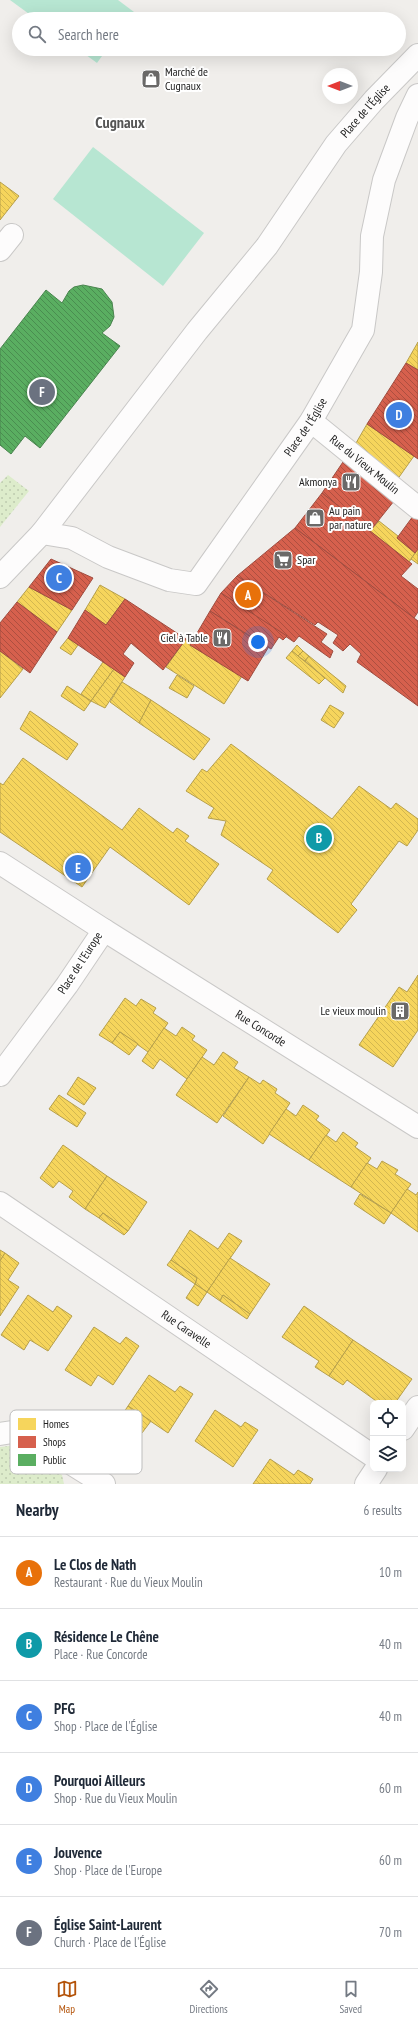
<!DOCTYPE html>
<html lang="en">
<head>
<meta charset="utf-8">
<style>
	:root { --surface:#fff; --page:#f6f6f7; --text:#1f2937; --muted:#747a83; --line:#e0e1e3; --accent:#b45309 }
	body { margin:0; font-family:"PT Sans Narrow",sans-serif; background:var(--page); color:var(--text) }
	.controls { position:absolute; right:12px; bottom:12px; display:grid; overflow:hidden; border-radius:8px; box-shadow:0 4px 16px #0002 }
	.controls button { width:36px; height:36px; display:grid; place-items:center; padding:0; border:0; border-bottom:1px solid var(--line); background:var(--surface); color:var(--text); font:20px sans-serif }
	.compass { position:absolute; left:322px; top:68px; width:36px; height:36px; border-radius:50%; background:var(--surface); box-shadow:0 4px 16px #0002; rotate:270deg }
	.you { position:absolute; left:258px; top:642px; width:14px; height:14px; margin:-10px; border:3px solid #fff; border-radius:50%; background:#1a73e8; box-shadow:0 0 0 6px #1a73e833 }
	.badge { display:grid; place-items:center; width:26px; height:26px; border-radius:50%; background:var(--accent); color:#fff; font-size:13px; font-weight:700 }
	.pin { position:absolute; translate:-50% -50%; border:2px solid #fff; box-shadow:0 1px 4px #0006 }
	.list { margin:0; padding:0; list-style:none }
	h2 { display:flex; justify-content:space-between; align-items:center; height:52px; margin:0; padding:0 16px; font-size:17px }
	h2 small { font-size:13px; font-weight:400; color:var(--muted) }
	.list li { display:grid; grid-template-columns:26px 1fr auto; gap:12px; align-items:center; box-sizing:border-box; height:72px; padding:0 16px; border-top:1px solid var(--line) }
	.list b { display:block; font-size:15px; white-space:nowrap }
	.list p { margin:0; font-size:13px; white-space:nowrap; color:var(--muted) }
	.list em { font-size:13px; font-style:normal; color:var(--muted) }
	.icon { flex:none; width:22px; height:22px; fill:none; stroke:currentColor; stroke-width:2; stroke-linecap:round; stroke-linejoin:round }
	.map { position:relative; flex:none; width:418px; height:1484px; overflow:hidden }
	.search { position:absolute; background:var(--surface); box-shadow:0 4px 16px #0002; left:12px; right:12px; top:12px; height:44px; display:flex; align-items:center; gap:10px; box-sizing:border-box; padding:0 14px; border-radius:22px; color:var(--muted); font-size:15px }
	.sheet { height:484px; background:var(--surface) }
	nav { display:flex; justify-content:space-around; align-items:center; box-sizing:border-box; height:56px; border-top:1px solid var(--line); background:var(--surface); font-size:11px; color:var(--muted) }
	nav a { display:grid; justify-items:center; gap:2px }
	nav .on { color:var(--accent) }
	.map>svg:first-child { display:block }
</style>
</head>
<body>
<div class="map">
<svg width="418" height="1484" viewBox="0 0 418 1484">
	<defs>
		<pattern id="grass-dots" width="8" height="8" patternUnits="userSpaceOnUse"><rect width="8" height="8" fill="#ddeccb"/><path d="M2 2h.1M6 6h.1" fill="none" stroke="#bdcaae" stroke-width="1.8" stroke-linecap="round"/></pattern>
		<pattern id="homes-back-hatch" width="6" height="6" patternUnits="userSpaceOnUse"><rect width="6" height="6" fill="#f6d55c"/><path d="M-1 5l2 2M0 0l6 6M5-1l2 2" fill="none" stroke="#d3b750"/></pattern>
		<pattern id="shops-back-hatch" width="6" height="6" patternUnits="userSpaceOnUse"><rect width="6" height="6" fill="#d6604d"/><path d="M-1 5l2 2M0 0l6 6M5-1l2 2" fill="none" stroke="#ad4f40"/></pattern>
		<pattern id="public-back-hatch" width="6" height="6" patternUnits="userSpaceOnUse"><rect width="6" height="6" fill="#5aae61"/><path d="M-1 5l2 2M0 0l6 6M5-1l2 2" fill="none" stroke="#4a8d50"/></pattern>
	</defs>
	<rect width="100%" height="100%" fill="#f0eeeb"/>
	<g fill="url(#grass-dots)">
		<polygon points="8,475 29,491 0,527 0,483"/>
		<polygon points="18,1445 62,1475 64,1484 0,1484 0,1447"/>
	</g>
	<g fill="#b7e6d2">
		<polygon points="10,0 118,0 134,12 129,19 36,19"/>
		<polygon points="78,49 107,49 97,63"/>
		<polygon points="93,147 204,233 163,286 53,199"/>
	</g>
	<g fill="url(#homes-back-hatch)" stroke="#b69f4b">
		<polygon points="0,182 19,196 0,220"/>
		<polygon points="418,342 418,370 406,363"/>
		<polygon points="367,424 414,456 397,480 352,450"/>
		<polygon points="379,521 398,536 397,538 415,553 409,562 370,531"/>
		<polygon points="418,549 418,564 411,559"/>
		<polygon points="100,585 125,599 106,625 85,610"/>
		<polygon points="29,587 72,610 57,632 17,602"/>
		<polygon points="68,638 78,645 71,655 60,648"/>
		<polygon points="186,639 192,642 190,645 242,676 224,704 166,667"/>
		<polygon points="297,645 303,651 298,656 292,651"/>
		<polygon points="0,651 23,669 0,698"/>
		<polygon points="292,651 325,678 319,684 286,658"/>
		<polygon points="303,651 309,656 305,661 298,656"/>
		<polygon points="309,656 346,686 343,693 305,661"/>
		<polygon points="103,662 114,669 91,701 81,694"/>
		<polygon points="114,669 125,677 105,708 91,701"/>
		<polygon points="177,675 194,686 187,698 169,688"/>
		<polygon points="122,682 151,700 139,723 110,702"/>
		<polygon points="67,686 91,701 84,711 61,696"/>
		<polygon points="151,700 210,739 194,760 139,723"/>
		<polygon points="330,705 344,713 334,728 321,720"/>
		<polygon points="30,711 78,744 67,760 20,729"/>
		<polygon points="231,744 332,819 359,786 391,809 396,803 418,819 418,830 407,846 399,841 351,904 357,910 338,933 267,879 273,870 221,835 226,821 208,818 214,808 186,791 202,769 207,772"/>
		<polygon points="23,758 122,830 139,808 173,833 177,828 189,836 185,841 219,864 189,905 110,847 82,887 0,832 0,783 3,785"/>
		<polygon points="418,975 418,1030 393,1067 359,1045 399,987 407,992"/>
		<polygon points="125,998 136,1006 141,999 156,1008 153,1013 168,1023 148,1052 120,1032 112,1043 99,1035"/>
		<polygon points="182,1027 195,1036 192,1040 207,1050 187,1079 160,1059 153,1069 142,1061 164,1028 176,1036"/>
		<polygon points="120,1032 138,1044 129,1055 112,1043"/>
		<polygon points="223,1052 238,1062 234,1068 249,1077 217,1123 176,1095 202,1057 214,1065"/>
		<polygon points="78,1077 96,1088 84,1105 67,1094"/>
		<polygon points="249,1077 260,1084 263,1080 277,1089 275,1093 290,1103 263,1144 223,1116"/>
		<polygon points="59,1095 86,1113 77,1127 49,1109"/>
		<polygon points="303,1105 319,1116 316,1120 330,1130 309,1160 269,1134 286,1109 296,1116"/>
		<polygon points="343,1132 358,1143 355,1147 371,1158 351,1187 309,1160 326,1135 336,1142"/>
		<polygon points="63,1145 107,1176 85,1209 69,1197 73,1191 59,1181 53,1188 40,1178"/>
		<polygon points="382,1161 398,1170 395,1174 411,1184 391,1213 351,1187 367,1163 377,1169"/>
		<polygon points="107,1176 147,1202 128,1231 103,1213 99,1218 85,1209"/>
		<polygon points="407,1189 416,1195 418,1192 418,1232 391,1213"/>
		<polygon points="360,1194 391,1213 384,1224 354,1204"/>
		<polygon points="103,1213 128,1231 124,1235 99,1218"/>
		<polygon points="190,1230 218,1249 229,1233 242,1241 207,1292 195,1284 197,1278 171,1260"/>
		<polygon points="0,1250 5,1253 0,1261"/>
		<polygon points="5,1253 19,1263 8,1280 19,1287 0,1316 0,1261"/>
		<polygon points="230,1258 270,1284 250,1314 223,1295 220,1301 207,1292"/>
		<polygon points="171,1260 197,1278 195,1284 167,1265"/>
		<polygon points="195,1284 207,1292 198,1306 186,1298"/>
		<polygon points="28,1295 53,1312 57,1306 72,1316 48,1351 30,1340 24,1350 1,1335"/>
		<polygon points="223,1295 250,1314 247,1319 220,1301"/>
		<polygon points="304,1306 353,1340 329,1376 315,1367 319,1361 282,1337"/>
		<polygon points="94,1327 120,1344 126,1337 139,1346 113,1385 98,1375 91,1386 65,1370"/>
		<polygon points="353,1340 412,1379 395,1403 379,1403 347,1380 343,1385 329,1376"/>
		<polygon points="149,1375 175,1392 180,1386 193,1394 168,1433 128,1406"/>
		<polygon points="128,1406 151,1421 142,1433 120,1418"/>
		<polygon points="215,1410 241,1427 245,1422 258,1430 233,1467 195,1441"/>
		<polygon points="270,1459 294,1475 298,1470 313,1479 310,1484 253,1484"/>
	</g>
	<g fill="url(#shops-back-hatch)" stroke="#a04d40">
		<polygon points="406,363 418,370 418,459 367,424"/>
		<polygon points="345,459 398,496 370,531 322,493"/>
		<polygon points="322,493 412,564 401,576 418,589 418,612 414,618 295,528"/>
		<polygon points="416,512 418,514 418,549 415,553 397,538"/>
		<polygon points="295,528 418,621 418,706 357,662 361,654 350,644 343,651 333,643 338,635 318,622 315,625 237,576"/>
		<polygon points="51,559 93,578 72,610 29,587"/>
		<polygon points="237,576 327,634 321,642 333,651 330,658 299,636 294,642 221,593"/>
		<polygon points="221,593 287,636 283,640 279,637 271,649 210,611"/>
		<polygon points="125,599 186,639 163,670 131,643 123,654 134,663 125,677 68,638 85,610 106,625"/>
		<polygon points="17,602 57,632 30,673 0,651 0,623"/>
		<polygon points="210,611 268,648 248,681 190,645"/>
	</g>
	<polygon fill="url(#public-back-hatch)" stroke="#49844e" points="83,285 102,289 112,302 114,317 110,326 102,333 120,346 40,448 25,436 11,454 0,445 0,349 46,290 62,303 69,291 74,287"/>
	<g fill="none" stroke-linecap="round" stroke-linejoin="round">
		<defs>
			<g id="minor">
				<polyline points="0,250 12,235"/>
				<path id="s1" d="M311 421 418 508"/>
				<path id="s2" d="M42 533 72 538 108 557 169 580 196 584 311 421 363 330 371 272 372 236 384 180 407 118 418 95"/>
				<path id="s3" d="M0 577 42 533 197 331 267 246 336 144 374 100 418 55"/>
				<polyline points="0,863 104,930 67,985 0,1075"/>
				<path id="s4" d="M104 930 418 1127"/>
				<path id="s5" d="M0 1203 373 1456"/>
				<polyline points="403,1429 418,1407"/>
				<polyline points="0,1434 19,1431 104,1484"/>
				<polyline points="366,1484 376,1469"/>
			</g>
		</defs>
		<use href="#minor" stroke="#c9c8c7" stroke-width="24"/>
		<use href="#minor" stroke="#fdfcfc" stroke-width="22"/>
	</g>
	<defs>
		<symbol id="shop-square" viewBox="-11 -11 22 22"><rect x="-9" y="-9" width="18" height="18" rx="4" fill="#6a6968" stroke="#fff"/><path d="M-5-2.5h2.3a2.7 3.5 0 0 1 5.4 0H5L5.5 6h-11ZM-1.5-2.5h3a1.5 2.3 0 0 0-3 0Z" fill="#fff"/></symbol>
		<symbol id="restaurant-square" viewBox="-11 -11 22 22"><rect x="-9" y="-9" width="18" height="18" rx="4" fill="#6a6968" stroke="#fff"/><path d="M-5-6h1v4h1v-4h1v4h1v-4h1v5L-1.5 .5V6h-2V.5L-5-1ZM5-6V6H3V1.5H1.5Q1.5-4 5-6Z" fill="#fff"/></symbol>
		<symbol id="supermarket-square" viewBox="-11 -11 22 22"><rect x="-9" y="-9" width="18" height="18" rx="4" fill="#6a6968" stroke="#fff"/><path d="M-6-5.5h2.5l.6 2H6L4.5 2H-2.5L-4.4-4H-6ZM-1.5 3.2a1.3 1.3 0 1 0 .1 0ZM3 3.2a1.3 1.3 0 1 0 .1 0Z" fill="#fff"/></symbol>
		<symbol id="building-square" viewBox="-11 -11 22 22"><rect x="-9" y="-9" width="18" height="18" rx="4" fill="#6a6968" stroke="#fff"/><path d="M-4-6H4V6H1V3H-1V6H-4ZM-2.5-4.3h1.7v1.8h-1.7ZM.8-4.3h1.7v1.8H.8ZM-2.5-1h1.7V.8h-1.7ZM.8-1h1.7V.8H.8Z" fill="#fff"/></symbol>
	</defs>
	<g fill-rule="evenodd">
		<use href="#shop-square" x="140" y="68" width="22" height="22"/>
		<use href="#restaurant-square" x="340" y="471" width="22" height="22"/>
		<use href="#shop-square" x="304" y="507" width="22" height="22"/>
		<use href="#supermarket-square" x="272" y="549" width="22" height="22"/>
		<use href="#restaurant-square" x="211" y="627" width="22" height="22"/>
		<use href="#building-square" x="389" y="1000" width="22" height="22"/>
	</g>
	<g text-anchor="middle" stroke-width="4" stroke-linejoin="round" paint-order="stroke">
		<g font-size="12" fill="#222" stroke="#fff" text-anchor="start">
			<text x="165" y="76">Marché de<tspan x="165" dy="14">Cugnaux</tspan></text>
			<text x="337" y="486" text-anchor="end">Akmonya</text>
			<text x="329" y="515">Au pain<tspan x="329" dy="14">par nature</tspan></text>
			<text x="297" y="564">Spar</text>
			<text x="208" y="642" text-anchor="end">Ciel à Table</text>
			<text x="386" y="1015" text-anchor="end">Le vieux moulin</text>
		</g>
		<g font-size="12" fill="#222" stroke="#fff">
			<text dy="4" stroke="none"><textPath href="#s3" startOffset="593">Place de l'Église</textPath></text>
			<text dy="4" stroke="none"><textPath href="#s2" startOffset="355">Place de l'Église</textPath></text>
			<text dy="4" stroke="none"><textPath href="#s1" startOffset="69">Rue du Vieux Moulin</textPath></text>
			<text transform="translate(80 963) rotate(-57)" y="4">Place de l'Europe</text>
			<text dy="4" stroke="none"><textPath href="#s4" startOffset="185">Rue Concorde</textPath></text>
			<text dy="4" stroke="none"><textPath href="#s5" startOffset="225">Rue Caravelle</textPath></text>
		</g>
		<g font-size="16" font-weight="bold" fill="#555" stroke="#fff">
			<text x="120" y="128">Cugnaux</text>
		</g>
	</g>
	<rect x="10" y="1410" width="132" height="64" rx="6" fill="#fff" stroke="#bdbdbd" stroke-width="1"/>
	<rect x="18" y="1418" width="18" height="12" fill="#f6d55c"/>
	<rect x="18" y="1436" width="18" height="12" fill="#d6604d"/>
	<rect x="18" y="1454" width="18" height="12" fill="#5aae61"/>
	<g font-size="11" fill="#222">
		<text x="43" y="1428">Homes</text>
		<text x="43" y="1446">Shops</text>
		<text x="43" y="1464">Public</text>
	</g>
</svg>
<div class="controls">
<button><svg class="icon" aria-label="locate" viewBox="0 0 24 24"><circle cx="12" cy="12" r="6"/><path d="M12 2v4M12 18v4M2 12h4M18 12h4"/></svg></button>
<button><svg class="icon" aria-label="layers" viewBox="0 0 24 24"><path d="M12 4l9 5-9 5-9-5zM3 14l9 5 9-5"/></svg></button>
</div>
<svg class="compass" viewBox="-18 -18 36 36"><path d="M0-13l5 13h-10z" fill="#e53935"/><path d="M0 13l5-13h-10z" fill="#747a83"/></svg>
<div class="you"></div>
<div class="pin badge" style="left:248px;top:595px;background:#e8710a">A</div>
<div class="pin badge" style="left:319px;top:838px;background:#0f9aa8">B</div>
<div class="pin badge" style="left:59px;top:578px;background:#3f7fe0">C</div>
<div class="pin badge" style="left:399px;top:415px;background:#3f7fe0">D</div>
<div class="pin badge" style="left:78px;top:868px;background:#3f7fe0">E</div>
<div class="pin badge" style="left:42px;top:392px;background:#6b7280">F</div>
<div class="search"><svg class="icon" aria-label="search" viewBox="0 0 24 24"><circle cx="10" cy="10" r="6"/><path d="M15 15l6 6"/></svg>Search here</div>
</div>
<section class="sheet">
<h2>Nearby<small>6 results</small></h2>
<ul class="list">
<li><span class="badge" style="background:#e8710a">A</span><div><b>Le Clos de Nath</b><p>Restaurant · Rue du Vieux Moulin</p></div><em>10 m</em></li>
<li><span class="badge" style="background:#0f9aa8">B</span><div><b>Résidence Le Chêne</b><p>Place · Rue Concorde</p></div><em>40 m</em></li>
<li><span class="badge" style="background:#3f7fe0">C</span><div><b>PFG</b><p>Shop · Place de l'Église</p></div><em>40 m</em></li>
<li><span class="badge" style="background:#3f7fe0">D</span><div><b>Pourquoi Ailleurs</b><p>Shop · Rue du Vieux Moulin</p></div><em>60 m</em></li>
<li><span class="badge" style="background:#3f7fe0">E</span><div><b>Jouvence</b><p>Shop · Place de l'Europe</p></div><em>60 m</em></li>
<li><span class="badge" style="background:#6b7280">F</span><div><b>Église Saint-Laurent</b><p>Church · Place de l'Église</p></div><em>70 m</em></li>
</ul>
</section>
<nav>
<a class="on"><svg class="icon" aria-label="map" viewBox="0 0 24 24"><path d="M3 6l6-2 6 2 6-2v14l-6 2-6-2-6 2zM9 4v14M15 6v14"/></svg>Map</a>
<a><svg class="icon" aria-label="directions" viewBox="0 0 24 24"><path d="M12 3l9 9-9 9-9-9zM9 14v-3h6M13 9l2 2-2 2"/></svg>Directions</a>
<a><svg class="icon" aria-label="saved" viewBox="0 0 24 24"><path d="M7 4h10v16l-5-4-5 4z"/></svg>Saved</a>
</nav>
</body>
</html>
